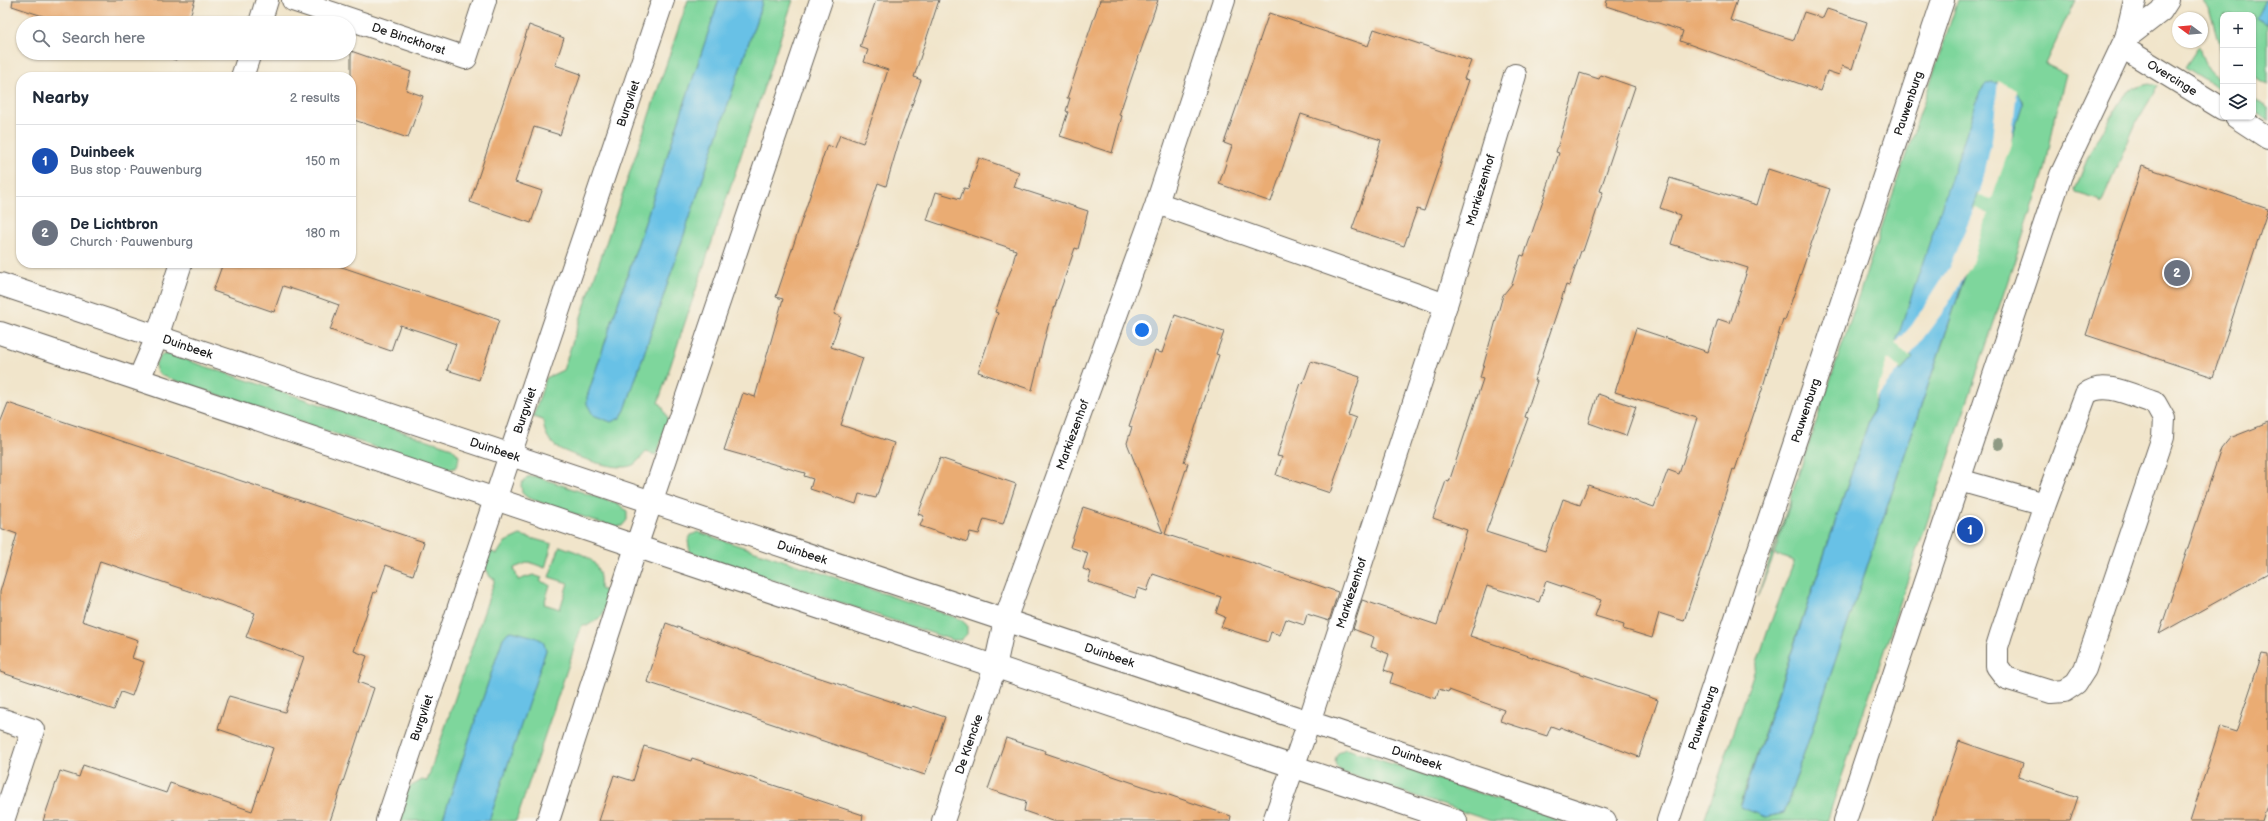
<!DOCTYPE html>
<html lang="en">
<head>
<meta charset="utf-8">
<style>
	:root { --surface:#fff; --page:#f2f2f3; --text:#1f2937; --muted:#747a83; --line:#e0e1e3; --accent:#111827 }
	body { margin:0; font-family:"Balsamiq Sans",sans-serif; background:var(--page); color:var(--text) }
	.controls { position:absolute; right:12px; top:12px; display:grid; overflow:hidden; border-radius:8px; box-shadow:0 1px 3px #0004 }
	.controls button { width:36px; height:36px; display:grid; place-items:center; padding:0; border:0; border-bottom:1px solid var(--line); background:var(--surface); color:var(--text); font:20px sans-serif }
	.compass { position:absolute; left:2172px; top:12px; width:36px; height:36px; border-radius:50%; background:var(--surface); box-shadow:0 1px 3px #0004; rotate:286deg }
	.you { position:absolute; left:1142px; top:330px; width:14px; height:14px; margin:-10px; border:3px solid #fff; border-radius:50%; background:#1a73e8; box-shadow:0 0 0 6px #1a73e833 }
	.badge { display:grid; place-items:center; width:26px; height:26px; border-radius:50%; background:var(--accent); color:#fff; font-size:13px; font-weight:700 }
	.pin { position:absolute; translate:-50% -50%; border:2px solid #fff; box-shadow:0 1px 4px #0006 }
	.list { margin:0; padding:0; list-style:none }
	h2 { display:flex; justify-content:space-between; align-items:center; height:52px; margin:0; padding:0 16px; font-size:17px }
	h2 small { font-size:13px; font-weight:400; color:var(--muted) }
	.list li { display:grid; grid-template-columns:26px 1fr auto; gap:12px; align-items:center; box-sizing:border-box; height:72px; padding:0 16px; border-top:1px solid var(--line) }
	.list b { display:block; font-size:15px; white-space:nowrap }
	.list p { margin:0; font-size:13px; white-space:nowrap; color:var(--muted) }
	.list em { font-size:13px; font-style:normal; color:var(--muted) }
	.icon { flex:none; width:22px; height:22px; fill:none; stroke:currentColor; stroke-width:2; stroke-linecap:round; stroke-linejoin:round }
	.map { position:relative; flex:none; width:2268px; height:821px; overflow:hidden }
	.search { position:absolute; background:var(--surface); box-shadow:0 1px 3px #0004; left:16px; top:16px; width:340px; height:44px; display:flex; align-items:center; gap:10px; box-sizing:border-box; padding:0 14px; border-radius:22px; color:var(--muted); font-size:15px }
	.panel { position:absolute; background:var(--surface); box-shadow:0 1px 3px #0004; left:16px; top:72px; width:340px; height:196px; border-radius:16px }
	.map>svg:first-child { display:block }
</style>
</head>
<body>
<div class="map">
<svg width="2268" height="821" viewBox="0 0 2268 821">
	<rect width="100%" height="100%" fill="#f7f3e8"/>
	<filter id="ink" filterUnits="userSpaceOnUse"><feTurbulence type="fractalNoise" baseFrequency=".025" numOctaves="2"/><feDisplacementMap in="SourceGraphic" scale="8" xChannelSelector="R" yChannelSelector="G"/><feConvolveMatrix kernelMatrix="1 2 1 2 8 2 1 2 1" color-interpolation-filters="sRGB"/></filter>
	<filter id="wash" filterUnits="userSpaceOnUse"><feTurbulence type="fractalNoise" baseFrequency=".012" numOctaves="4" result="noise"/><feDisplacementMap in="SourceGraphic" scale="16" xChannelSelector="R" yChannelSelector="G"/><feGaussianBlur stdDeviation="0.9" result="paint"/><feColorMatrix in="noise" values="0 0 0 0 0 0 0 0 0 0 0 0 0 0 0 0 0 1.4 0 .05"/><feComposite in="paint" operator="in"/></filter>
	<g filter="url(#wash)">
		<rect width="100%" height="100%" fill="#f1e5cb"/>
		<g fill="#7ed69c" stroke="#4d795c" fill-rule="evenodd">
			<path d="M688 0H719L587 397 620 418 625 410 763 0H793L658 403 661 404 668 419 656 455 646 452C642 456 638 462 633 465 616 473 572 455 556 447 547 438 544 432 543 420L533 417 546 378 563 370Z"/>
			<path d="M1958 0H2075L2045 64 2066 74 2055 118 2045 170 1827 821H1704L1769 627 1794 561 1774 554 1791 501 1772 554 1774 555 1757 598ZM1997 82 2022 99V106L1992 197 1978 192 1972 209 1986 214 1784 813 1766 817 1740 805 1889 361 1901 371 1913 358Z"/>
			<polygon points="2202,0 2265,0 2257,18 2268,24 2268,84 2253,76 2253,15 2223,15 2223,58 2209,8"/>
			<path d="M2199 46C2202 61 2208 74 2223 82V91L2185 67Z"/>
			<polygon points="2149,84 2158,86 2136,123 2101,204 2099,200 2076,193 2075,190 2090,152 2125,95 2132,89"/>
			<polygon points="2253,99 2268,108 2268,120 2253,110"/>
			<polygon points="165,353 452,448 459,456 458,463 455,468 444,470 162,376 156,370 155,365 161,355"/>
			<polygon points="535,476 620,505 627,511 627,520 622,526 613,527 528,498 522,493 521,484 527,477"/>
			<polygon points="698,532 960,619 967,625 967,634 961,640 952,640 694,554 690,552 688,541 691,535"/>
			<path d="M520 535 552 544 545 568 529 562 514 568 518 580 533 575 542 578 540 581 550 585 544 604 560 609 568 583 549 577 560 546C584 555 603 558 600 589L611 592 602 616 587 626 582 625 516 821H489L546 650 542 641 535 637 503 638 442 821H396L408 788 422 780 427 781 495 579 490 577 483 562 487 550 497 554 505 542Z"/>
			<path d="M1345 749 1350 750 1563 821H1491L1342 772C1335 767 1333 761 1338 753Z"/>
		</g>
		<g fill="#68c1e6" stroke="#426e81">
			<polygon points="719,0 763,0 625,410 620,418 611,422 593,415 587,404 587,397"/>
			<polygon points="2265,0 2268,0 2268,24 2256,18"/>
			<path d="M1991 82C2004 83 2023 91 2022 106L1992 197 1978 193 1973 209 1986 213 1784 813 1766 817 1740 807 1889 361 1901 371 1913 358 1896 342 1980 92 1986 84Z"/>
			<polygon points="512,631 535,637 543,641 546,650 489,821 442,821 503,638 508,632"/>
		</g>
		<g fill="#f1e5cb">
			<polygon points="1998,81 2017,90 2011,144 1992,199 1979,196 1992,140"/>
			<polygon points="1976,205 1975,207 1988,214 1971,266 1943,312 1909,357 1895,344 1912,325 1949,267"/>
			<polygon points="1890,359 1900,368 1874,401 1887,360"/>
		</g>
		<g id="blocks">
			<g fill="#eaac73">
				<polygon points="13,0 195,0 188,23 64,23 12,6"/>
				<polygon points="876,0 939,0 914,77 921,80 900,138 886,186 878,183 834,314 841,317 831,347 863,358 841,425 894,443 876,498 859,494 856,504 810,489 813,479 804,476 805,473 724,450 743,393 755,397 783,299 776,297 827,145 835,148 840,135 863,143 878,101 888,70 864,62 868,50 860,47"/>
				<polygon points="1100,0 1158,0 1119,115 1122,116 1112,153 1060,136 1068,112 1066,111 1070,98 1067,98"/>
				<polygon points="1607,0 1737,0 1730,20 1794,40 1804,12 1823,18 1827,9 1867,22 1852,69 1842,66 1839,75 1827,71 1820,91 1680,41 1683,31 1606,6"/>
				<polygon points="1269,13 1368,46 1374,29 1471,61 1464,79 1469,80 1424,211 1417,209 1404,246 1352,229 1369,181 1381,140 1301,114 1271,202 1219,184 1232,146 1224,143"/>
				<polygon points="529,25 564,38 555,65 581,74 560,135 534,127 515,182 542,191 531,223 470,202"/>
				<polygon points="351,51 411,72 406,90 423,96 408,138 351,119"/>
				<polygon points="154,53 178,53 176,60"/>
				<polygon points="1580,73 1599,79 1601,75 1635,87 1600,191 1603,192 1583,251 1581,251 1569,286 1566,285 1534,381 1537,381 1525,417 1528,418 1486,532 1545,551 1563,499 1580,505 1588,485 1654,507 1668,470 1679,474 1697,418 1615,392 1636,328 1708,352 1718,319 1730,323 1748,268 1671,244 1680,215 1660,208 1670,178 1757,205 1768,169 1830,189 1785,320 1783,319 1764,383 1735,470 1733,469 1716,526 1684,621 1659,613 1652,638 1623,629 1624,625 1595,616 1601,600 1546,581 1539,602 1487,586 1470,636 1658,700 1639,757 1560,727 1559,729 1551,726 1547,736 1500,721 1504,710 1449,690 1448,692 1439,689 1436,699 1390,683 1393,673 1384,670 1389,654 1371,647 1374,637 1353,629 1362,600 1437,625 1467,530 1433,518 1446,481 1449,482 1483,379 1480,378 1503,295 1512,284 1521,255 1524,256 1559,153 1556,152"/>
				<polygon points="979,158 1019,172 1014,187 1088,211 1078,249 1075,248 1048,326 1032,390 978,372 998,313 995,312 1012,267 1016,250 927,220 936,192 960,199 964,188 968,189"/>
				<polygon points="2142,166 2268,209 2213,377 2086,335"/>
				<polygon points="223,263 330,263 499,320 479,380 447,370 456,344 428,334 400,325 391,351 330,330 339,305 311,295 283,286 274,312 213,291"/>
				<polygon points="1175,315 1224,332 1216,354 1219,355 1184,462 1188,463 1165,534 1338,592 1329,621 1307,614 1304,625 1286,619 1280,635 1271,632 1268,642 1221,627 1225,617 1216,613 1221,597 1153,574 1147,591 1138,588 1135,598 1088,582 1091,572 1083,569 1088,553 1070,547 1083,507 1163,533 1127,443 1132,427 1129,426 1155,351 1162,353"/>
				<polygon points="1311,361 1360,377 1348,415 1356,418 1330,493 1276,475 1282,457 1277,456 1301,383 1303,383"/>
				<polygon points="1598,394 1636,407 1626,436 1589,423"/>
				<polygon points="8,403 424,542 413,575 386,565 376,593 374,592 354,651 367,656 358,682 374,688 330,821 43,821 60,771 79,777 83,765 166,793 170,783 252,811 273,748 218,729 227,700 229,696 285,712 304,657 246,637 255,613 100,561 82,621 138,640 132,658 144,662 132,696 121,692 114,710 0,672 0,592 17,534 0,528 0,423"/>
				<polygon points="2268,423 2268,573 2159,634 2221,449 2230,438"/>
				<polygon points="940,458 1016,484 1003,524 984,519 979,534 970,532 967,542 920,526 924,516 918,514"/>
				<polygon points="666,623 778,664 911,708 912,706 945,717 925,775 647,682"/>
				<polygon points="2262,654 2268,655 2268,802 2262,821 2190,821 2220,727 2236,732"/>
				<polygon points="1006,738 1046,751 1045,753 1231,816 1230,821 1053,821 1024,811 1026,801 988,789"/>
				<polygon points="1959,741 2023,763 2018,777 2078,797 2070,821 1932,821"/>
				<polygon points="644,746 691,761 692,758 863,815 862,821 599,821 614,775 633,781"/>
			</g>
		</g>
	</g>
	<g filter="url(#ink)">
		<use href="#blocks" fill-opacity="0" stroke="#676259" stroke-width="1"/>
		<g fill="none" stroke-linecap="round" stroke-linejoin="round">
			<defs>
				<path id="service" d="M1959 480 2045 504 2001 634 1997 647V666L2006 678 2051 692 2064 691 2076 683 2085 669 2163 437 2164 419 2155 403C2135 397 2104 379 2086 394L2045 504"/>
				<g id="minor">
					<path id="s1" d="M293 0 466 58 485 0"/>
					<polyline points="260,23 267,0"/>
					<polyline points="2126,38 2161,11 2168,0"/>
					<path id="s2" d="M2122 47 2223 109"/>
					<polyline points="242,77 250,53"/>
					<polyline points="2236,117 2268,138"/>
					<polyline points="1157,203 1446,305"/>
					<path id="s3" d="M0 284 1605 821"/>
					<polyline points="0,333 1456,821"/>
					<polyline points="139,379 157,337 181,263"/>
					<polyline points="0,719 33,730 3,821"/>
					<path id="s4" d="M387 821 663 0"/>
					<polyline points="548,821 636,547 821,0"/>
					<path id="s5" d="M943 821 995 667 1005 620 1157 203 1224 0"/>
					<path id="s6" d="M1274 821 1309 722 1446 305 1515 75"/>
					<path id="s7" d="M1668 821 1943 0"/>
					<polyline points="1845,821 2061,175 2126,38 2135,0"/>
				</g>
			</defs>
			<use href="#service" stroke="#676259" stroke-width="24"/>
			<use href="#minor" stroke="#676259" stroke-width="24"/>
			<use href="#service" stroke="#fff" stroke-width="22"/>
			<use href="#minor" stroke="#fff" stroke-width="22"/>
		</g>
		<circle fill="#8f9a84" cx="1998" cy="444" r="6"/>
	</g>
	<g text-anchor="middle" stroke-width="4" stroke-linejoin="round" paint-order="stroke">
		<g font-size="12" fill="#1c1c1c" stroke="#f7f3e8">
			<text dy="4" stroke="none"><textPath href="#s1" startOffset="122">De Binckhorst</textPath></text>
			<text dy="4" stroke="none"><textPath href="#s2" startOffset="59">Overcinge</textPath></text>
			<text dy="4" stroke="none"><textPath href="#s4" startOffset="757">Burgvliet</textPath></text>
			<text dy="4" stroke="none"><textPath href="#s7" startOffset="757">Pauwenburg</textPath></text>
			<text dy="4" stroke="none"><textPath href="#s6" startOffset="664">Markiezenhof</textPath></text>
			<text dy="4" stroke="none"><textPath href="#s3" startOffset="198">Duinbeek</textPath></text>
			<text dy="4" stroke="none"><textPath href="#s4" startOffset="433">Burgvliet</textPath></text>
			<text dy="4" stroke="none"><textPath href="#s7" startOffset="433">Pauwenburg</textPath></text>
			<text dy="4" stroke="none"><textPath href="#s5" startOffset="408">Markiezenhof</textPath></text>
			<text dy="4" stroke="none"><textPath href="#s3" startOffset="522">Duinbeek</textPath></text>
			<text dy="4" stroke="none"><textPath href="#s3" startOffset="846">Duinbeek</textPath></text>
			<text dy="4" stroke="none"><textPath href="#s6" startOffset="241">Markiezenhof</textPath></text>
			<text dy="4" stroke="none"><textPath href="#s3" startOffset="1170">Duinbeek</textPath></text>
			<text dy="4" stroke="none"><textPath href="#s4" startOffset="109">Burgvliet</textPath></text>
			<text dy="4" stroke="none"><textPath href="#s7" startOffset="109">Pauwenburg</textPath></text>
			<text dy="4" stroke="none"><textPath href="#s5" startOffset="81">De Klencke</textPath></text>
			<text dy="4" stroke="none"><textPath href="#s3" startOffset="1494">Duinbeek</textPath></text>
		</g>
	</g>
</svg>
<div class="controls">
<button>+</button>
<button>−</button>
<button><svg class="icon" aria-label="layers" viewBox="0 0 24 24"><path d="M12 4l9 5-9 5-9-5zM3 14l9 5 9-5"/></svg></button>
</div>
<svg class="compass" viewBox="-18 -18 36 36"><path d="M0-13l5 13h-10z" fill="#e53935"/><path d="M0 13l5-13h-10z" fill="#747a83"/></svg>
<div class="you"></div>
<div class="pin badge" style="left:1970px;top:530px;background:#1a4fb4">1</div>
<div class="pin badge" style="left:2177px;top:273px;background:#6b7280">2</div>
<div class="search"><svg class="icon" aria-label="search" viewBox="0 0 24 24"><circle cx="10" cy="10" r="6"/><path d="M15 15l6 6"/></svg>Search here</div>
<section class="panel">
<h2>Nearby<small>2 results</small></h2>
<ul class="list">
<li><span class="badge" style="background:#1a4fb4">1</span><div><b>Duinbeek</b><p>Bus stop · Pauwenburg</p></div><em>150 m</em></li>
<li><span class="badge" style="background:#6b7280">2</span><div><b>De Lichtbron</b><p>Church · Pauwenburg</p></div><em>180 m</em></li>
</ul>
</section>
</div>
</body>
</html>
